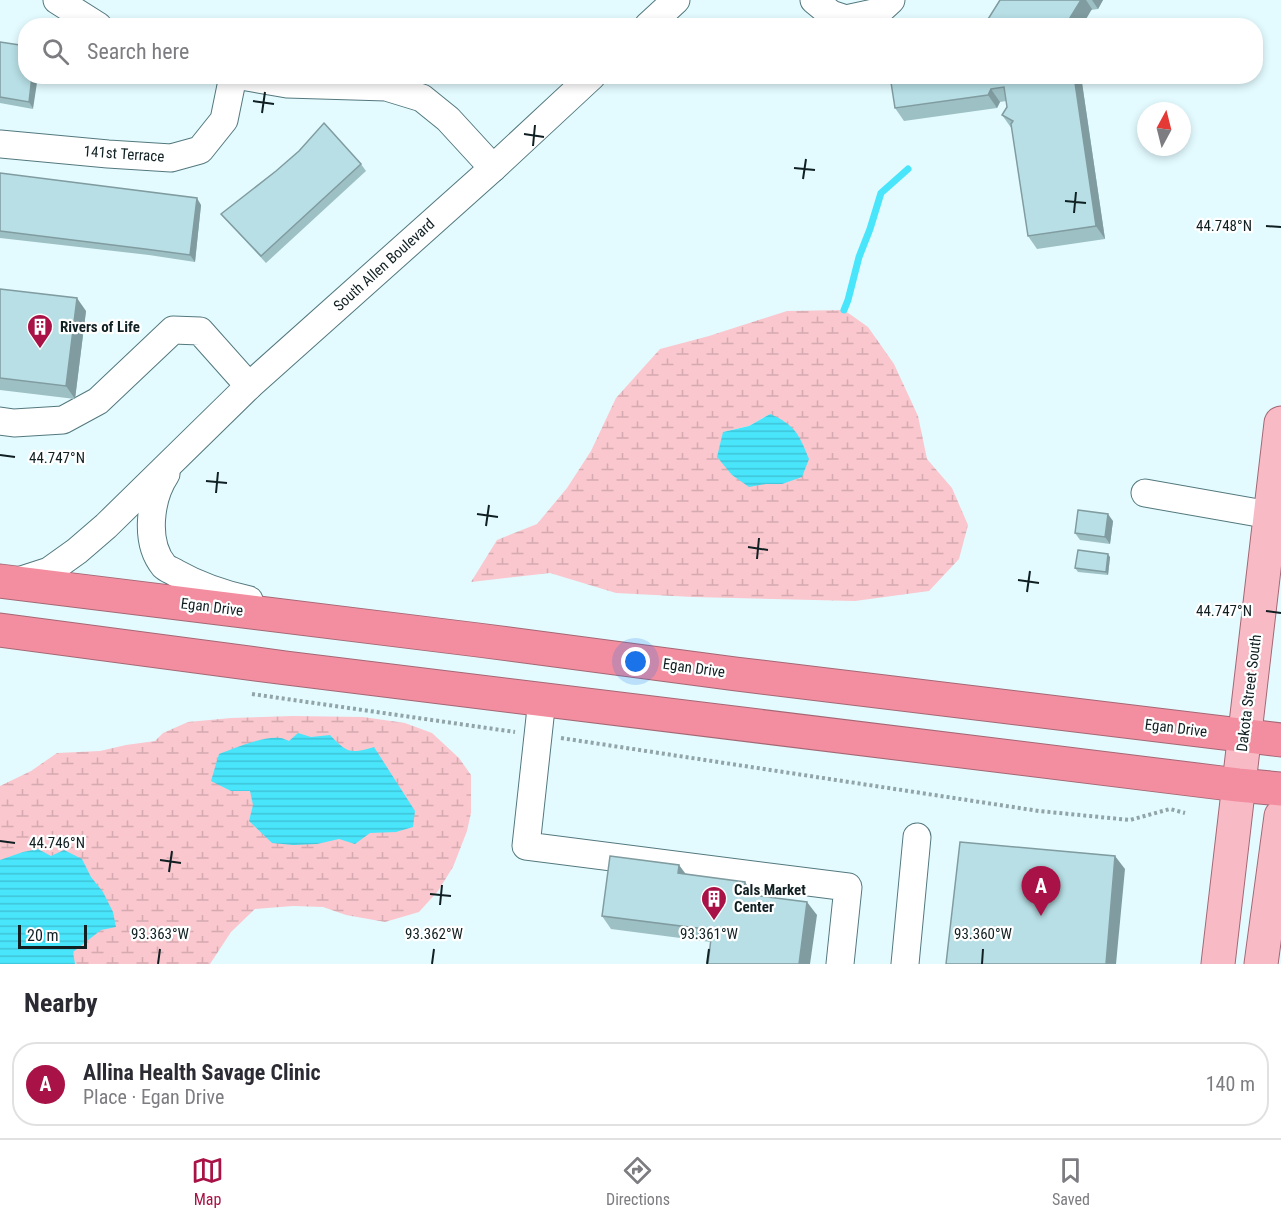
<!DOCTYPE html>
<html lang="en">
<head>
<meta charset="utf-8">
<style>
	:root { --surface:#fff; --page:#f7f7f7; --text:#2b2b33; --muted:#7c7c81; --line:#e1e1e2; --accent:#a81246 }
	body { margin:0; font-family:"Roboto Condensed",sans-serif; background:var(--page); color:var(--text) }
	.compass { position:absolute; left:1137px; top:102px; width:54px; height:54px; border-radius:50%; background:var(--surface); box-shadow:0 3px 9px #0003; rotate:7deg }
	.scale { position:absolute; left:18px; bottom:15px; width:69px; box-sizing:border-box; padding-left:6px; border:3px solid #101f22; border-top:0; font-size:16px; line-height:21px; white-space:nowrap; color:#101f22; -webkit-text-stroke:4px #fff; paint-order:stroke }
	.you { position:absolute; left:636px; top:662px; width:21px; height:21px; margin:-15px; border:4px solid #fff; border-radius:50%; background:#1a73e8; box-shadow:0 0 0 9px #1a73e833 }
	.badge { display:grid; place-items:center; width:39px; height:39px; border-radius:50%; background:var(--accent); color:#fff; font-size:20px; font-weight:700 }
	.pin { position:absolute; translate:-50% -50px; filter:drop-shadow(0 2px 3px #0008) }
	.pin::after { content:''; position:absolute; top:32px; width:21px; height:18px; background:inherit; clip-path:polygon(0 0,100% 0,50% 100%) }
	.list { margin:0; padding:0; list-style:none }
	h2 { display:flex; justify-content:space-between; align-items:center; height:78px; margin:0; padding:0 24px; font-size:26px }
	h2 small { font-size:20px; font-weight:400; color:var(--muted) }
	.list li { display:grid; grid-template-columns:39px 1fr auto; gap:18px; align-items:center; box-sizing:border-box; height:84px; margin:0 12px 12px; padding:0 12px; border:2px solid var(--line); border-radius:24px }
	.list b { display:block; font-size:22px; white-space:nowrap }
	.list p { margin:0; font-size:20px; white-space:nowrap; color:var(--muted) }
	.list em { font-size:20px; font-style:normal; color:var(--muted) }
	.icon { flex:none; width:33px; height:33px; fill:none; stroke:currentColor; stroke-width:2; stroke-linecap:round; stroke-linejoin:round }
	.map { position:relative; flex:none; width:1281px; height:964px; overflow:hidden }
	.search { position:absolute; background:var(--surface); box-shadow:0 3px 9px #0003; left:18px; right:18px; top:18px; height:66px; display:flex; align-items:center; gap:15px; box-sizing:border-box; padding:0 21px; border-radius:24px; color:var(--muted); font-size:22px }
	.sheet { height:174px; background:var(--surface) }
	nav { display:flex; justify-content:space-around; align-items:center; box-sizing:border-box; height:84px; border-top:2px solid var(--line); background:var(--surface); font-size:16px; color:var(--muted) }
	nav a { display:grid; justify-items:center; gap:3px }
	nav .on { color:var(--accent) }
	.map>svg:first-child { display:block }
</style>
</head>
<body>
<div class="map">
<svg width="1281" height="964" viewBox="0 0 1281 964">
	<defs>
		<pattern id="wetland-marsh" width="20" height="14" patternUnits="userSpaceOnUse" patternTransform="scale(1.5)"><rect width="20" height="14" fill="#fac7ce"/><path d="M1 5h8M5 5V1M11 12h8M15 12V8" fill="none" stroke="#d5aab1"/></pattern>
		<pattern id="water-rules" width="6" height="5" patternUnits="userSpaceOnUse" patternTransform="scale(1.5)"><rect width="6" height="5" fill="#49e5fb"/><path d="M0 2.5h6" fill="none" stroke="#3fc4d7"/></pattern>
	</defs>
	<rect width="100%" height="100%" fill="#e3fbff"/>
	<g fill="url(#wetland-marsh)" fill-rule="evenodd">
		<path d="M844 310 868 327 894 364 918 416 927 459 952 488 968 525 959 559 929 591 855 601 693 597 616 593 550 573 471 582 497 540 537 524 567 488 591 451 616 398 660 349 709 336 787 311ZM770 414 782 484H766L723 432 749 426Z"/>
		<polygon points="293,716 363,717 405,723 432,733 459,758 471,775 471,813 467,831 453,867 438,891 419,912 385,922 346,915 323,907 293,906 255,909 231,932 210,964 0,964 0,786 31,771 57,753 100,751 126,745 155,741 163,733 188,722 231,718"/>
	</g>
	<g fill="url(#water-rules)">
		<path d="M770 414C795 425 799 434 809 459L802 477 782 484H766L749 487 732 475 717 457 723 432 749 426Z"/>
		<path d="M298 733 311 737 330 735C347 753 350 754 374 747L415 811 413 827 396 832 370 833 355 844 339 839 317 844 293 845 272 843 249 821 253 805 250 791H231L211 781 219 754C235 748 263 736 280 738 283 738 286 740 289 741Z"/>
		<polygon points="38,849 51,856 64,850 82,859 91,877 103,892 113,912 116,927 101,930 73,952 75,964 0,964 0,860 23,852"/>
	</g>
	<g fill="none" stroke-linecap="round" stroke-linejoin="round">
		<polyline stroke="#49e5fb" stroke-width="7" points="844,310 848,300 859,257 870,229 881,193 908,169"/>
		<defs>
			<g id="minor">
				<polyline points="57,0 98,26"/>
				<polyline points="814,0 831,14 846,19 878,12 891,0"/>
				<polyline points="648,26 676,0"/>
				<polyline points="241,76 287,84 386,87 422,98 448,119 493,168"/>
				<polyline points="0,144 108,154 171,158 200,150 224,120 233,76"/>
				<polyline points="0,421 14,423 63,420 98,401 173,330 200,331 249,386"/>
				<path d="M166 474C150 498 144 542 164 566 167 569 173 571 176 573 199 586 223 594 249 600"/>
				<polyline points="1145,493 1270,515"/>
				<polyline points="15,582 49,571 77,551 106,526 249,386 493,168 592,76"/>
				<polyline points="542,699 526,846 848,887 840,964"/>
				<polyline points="905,964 917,837"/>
			</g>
			<g id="major">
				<polyline points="1218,964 1281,423"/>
				<polyline points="1261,964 1281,816"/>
			</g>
			<g id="highway">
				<polyline points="0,581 478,640 736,674 1281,740"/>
				<polyline points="0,630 286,668 1238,785 1281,789"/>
			</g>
		</defs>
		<use href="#minor" stroke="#53787e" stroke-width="29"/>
		<use href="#major" stroke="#a46774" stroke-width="35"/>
		<use href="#highway" stroke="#a46774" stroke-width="35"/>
		<g stroke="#91a5a9" stroke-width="4" stroke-dasharray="3 3" stroke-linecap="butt">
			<polyline points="252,694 515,732"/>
			<polyline points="561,738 1039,811 1130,820 1170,809 1185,813"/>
		</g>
		<use href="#minor" stroke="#fff" stroke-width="27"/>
		<use href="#major" stroke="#f8bbc6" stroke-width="33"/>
		<use href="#highway" stroke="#f38ea0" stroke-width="33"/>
	</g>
	<g fill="#9dc0c5">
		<polygon points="1000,0 1103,0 1098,9 985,24"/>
		<polygon points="0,42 33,109 0,103"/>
		<polygon points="890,76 1081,76 1105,239 1037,249 1028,236 1012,129 1002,115 1007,107 1006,101 1000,102 997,108 904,121 895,108"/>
		<polygon points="361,164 366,171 266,263 226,220 221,214"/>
		<polygon points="0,173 201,205 195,262 149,255 0,238"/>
		<polygon points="0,289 86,311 75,399 0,390"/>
		<polygon points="1113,521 1110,544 1080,540 1075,533"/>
		<polygon points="1110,557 1108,575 1078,572 1075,568"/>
		<polygon points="679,865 686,874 754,895 817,915 711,942 611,929 602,916"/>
	</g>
	<g fill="#809ca0">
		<polygon points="1081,0 1086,0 1092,9 1082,26 1065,26"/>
		<polygon points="1092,0 1103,0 1098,9"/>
		<polygon points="32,76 38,76 33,109 29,102"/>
		<polygon points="1074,76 1081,76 1105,239 1096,226"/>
		<polygon points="991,89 1000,102 997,108 988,95"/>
		<polygon points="197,198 201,205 195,262 190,255"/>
		<polygon points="77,298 86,311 75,399 66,386"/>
		<polygon points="1108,514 1113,521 1110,544 1105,537"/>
		<polygon points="1108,554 1110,557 1108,575 1106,572"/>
		<polygon points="1115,856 1125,869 1116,964 1106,964"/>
		<polygon points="679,865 688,878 678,873"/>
		<polygon points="745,882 754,895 753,907 744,894"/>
		<polygon points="807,902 817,915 810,964 799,964"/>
	</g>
	<g fill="#b7dfe5" stroke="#809ca0" stroke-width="1.5">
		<polygon points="1000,0 1081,0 1065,26 972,26 985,24"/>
		<polygon points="0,42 26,46 26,76 32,76 29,102 0,97"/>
		<polygon points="890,76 1074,76 1096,226 1028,236 1011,124 1013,121 1002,115 1007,107 1004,87 991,89 988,95 895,108"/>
		<polygon points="324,123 361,164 261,256 221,214 276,171 299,151"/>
		<polygon points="0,173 197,198 190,255 145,249 0,231"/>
		<polygon points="0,289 77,298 66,386 0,378"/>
		<polygon points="1078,510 1108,514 1105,537 1075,533"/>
		<polygon points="1078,550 1108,554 1106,572 1075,568"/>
		<polygon points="960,842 1115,856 1106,964 946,964"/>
		<polygon points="610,856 679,865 678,873 745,882 744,894 807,902 799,964 708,964 712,930 602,916"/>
	</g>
	<path fill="none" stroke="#101f22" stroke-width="2" d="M253 101 274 104M262 113 265 92M524 134 544 137M533 146 535 125M794 168 815 170M803 179 806 159M1065 201 1086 203M1074 213 1076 192M1266 226 1281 227M0 455 15 457M206 481 227 483M216 493 218 472M477 514 498 517M486 526 489 505M748 547 768 550M757 559 759 538M1018 580 1039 583M1027 592 1030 571M1266 611 1281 613M0 841 15 843M160 860 181 863M169 872 172 851M430 894 451 896M440 905 442 885M158 964 160 949M432 964 434 949M707 964 709 949M982 964 983 949"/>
	<defs>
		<symbol id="building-pin" viewBox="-11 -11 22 30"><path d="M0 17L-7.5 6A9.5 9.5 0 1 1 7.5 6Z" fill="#a81246" stroke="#fff"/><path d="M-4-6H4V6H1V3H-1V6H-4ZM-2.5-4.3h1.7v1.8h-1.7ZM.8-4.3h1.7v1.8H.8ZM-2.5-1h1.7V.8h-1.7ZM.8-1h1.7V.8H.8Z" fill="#fff"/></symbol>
	</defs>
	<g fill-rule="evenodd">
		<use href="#building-pin" x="25" y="312" width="30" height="40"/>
		<use href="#building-pin" x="699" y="884" width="30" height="40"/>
	</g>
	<g text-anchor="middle" stroke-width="4.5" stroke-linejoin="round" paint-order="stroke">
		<g font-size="15" fill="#101f22" stroke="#fff">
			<text transform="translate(124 154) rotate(4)" y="5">141st Terrace</text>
			<text transform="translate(384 265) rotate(-42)" y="5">South Allen Boulevard</text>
			<text transform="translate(212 607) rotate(7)" y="5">Egan Drive</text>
			<text transform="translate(694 668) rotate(8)" y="5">Egan Drive</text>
			<text transform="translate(1249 693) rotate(-83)" y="5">Dakota Street South</text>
			<text transform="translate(1176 728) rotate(7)" y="5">Egan Drive</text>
		</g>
		<g font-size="15" font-weight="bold" fill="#101f22" stroke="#fff" text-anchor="start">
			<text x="60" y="332">Rivers of Life</text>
			<text x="734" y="895">Cals Market<tspan x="734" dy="17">Center</tspan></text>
		</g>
	</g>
	<g font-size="15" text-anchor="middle" fill="#101f22" stroke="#fff" stroke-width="4.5" stroke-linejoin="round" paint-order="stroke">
		<text x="1224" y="231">44.748°N</text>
		<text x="57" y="463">44.747°N</text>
		<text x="1224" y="616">44.747°N</text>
		<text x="57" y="848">44.746°N</text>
		<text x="160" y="939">93.363°W</text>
		<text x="434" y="939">93.362°W</text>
		<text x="709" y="939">93.361°W</text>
		<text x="983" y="939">93.360°W</text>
	</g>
</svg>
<svg class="compass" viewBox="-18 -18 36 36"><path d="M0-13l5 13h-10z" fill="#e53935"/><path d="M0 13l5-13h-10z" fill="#7c7c81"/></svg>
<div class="scale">20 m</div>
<div class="you"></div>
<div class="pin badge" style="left:1041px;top:916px">A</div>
<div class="search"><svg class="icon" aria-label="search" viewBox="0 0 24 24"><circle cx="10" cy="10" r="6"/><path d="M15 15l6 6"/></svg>Search here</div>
</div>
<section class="sheet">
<h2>Nearby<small></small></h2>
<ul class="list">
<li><span class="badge">A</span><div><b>Allina Health Savage Clinic</b><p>Place · Egan Drive</p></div><em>140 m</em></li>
</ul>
</section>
<nav>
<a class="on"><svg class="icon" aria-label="map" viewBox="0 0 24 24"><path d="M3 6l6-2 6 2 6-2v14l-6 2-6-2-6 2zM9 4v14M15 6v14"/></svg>Map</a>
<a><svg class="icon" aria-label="directions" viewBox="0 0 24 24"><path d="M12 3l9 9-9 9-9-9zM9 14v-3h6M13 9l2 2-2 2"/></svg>Directions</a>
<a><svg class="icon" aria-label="saved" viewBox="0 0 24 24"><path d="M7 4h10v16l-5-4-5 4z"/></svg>Saved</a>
</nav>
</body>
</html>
